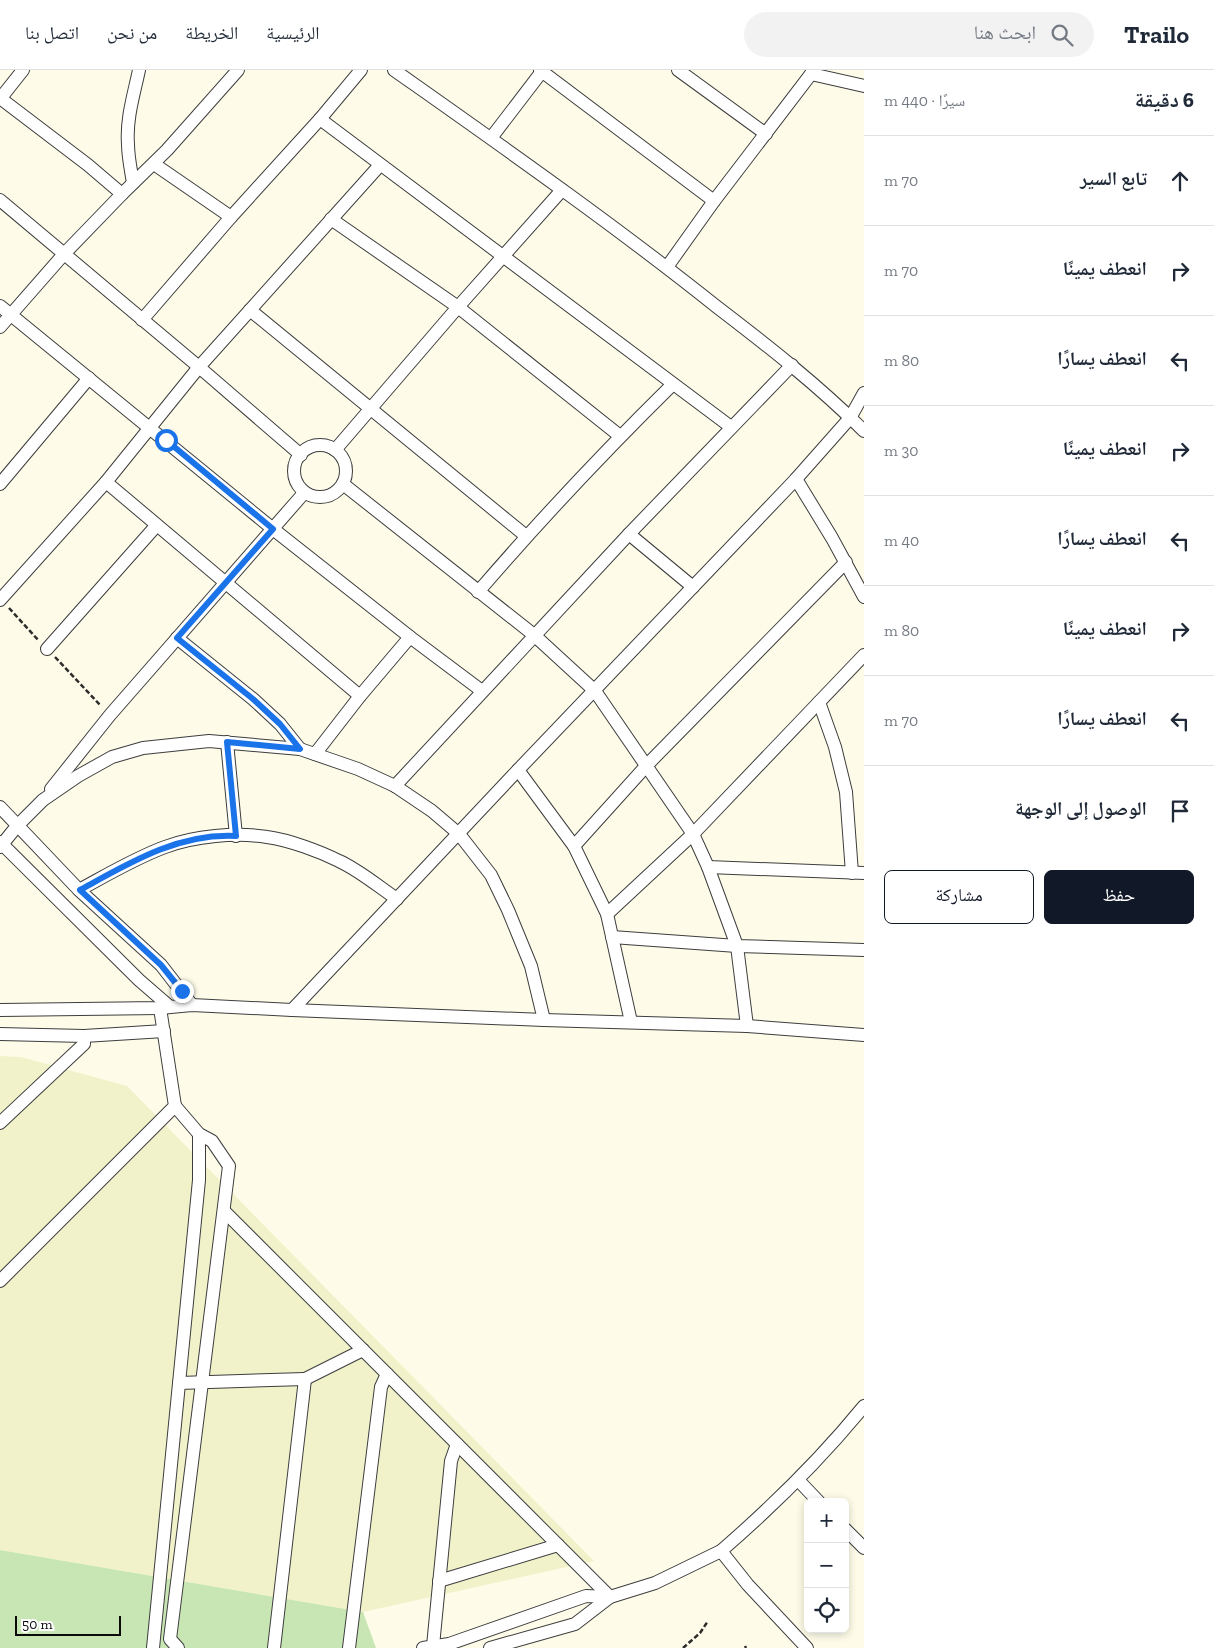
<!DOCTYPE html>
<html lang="ar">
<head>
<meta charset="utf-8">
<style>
	:root { --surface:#fff; --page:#f2f2f3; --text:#1f2937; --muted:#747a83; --line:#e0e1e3; --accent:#111827 }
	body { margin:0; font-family:"Zilla Slab","Noto Naskh Arabic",serif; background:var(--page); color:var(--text); direction:rtl }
	.controls { position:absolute; right:15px; bottom:15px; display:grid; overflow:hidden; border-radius:8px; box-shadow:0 2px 8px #0003 }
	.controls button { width:45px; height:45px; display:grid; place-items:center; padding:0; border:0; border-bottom:1px solid var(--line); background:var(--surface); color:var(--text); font:25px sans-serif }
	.scale { position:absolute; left:15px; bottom:12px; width:106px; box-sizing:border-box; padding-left:5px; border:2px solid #0a0a0a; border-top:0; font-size:14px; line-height:18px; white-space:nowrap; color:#0a0a0a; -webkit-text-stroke:4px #fff; paint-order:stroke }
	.stop { position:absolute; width:15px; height:15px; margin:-11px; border:4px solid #1a73e8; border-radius:50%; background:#fff }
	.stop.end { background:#1a73e8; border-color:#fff; box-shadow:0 1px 5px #0008 }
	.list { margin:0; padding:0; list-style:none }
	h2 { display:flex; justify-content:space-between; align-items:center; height:65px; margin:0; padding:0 20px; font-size:21px }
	h2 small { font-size:16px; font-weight:400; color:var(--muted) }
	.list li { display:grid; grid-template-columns:32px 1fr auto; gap:15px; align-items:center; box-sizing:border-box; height:90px; padding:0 20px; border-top:1px solid var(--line) }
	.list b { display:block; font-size:19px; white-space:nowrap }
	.list em { font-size:16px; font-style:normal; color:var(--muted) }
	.actions { display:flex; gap:10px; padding:15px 20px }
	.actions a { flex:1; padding:11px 0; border:1px solid var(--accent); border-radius:8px; text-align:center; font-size:18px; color:var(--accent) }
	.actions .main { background:var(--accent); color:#fff }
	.icon { flex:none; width:28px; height:28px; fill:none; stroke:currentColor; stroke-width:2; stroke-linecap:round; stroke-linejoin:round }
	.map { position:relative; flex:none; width:864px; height:1578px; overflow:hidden; direction:ltr }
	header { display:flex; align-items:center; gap:30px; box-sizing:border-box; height:70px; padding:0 25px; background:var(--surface); border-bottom:1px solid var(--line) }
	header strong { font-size:24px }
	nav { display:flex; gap:28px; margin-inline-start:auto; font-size:18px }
	.search { width:350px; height:45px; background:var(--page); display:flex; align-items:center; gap:12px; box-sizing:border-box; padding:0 18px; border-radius:28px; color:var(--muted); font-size:19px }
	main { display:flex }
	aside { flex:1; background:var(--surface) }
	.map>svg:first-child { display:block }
</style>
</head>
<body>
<header>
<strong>Trailo</strong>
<div class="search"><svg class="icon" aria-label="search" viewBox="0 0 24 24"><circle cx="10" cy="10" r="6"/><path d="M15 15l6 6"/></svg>ابحث هنا</div>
<nav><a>الرئيسية</a><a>الخريطة</a><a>من نحن</a><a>اتصل بنا</a></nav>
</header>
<main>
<aside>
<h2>6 دقيقة<small>سيرًا · 440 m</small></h2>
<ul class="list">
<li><svg class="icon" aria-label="ahead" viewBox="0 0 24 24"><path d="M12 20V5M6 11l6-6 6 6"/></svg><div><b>تابع السير</b></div><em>70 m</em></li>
<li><svg class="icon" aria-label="right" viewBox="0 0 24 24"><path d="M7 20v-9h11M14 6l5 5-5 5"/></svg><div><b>انعطف يمينًا</b></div><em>70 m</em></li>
<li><svg class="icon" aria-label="left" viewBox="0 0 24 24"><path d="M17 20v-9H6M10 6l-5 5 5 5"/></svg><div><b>انعطف يسارًا</b></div><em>80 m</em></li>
<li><svg class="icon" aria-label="right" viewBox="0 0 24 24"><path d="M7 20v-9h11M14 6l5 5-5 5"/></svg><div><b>انعطف يمينًا</b></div><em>30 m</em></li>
<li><svg class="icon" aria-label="left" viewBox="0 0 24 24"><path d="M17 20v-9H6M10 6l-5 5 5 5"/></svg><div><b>انعطف يسارًا</b></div><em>40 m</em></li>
<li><svg class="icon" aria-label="right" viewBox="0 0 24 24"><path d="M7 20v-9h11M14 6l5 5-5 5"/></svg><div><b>انعطف يمينًا</b></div><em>80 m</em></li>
<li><svg class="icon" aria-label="left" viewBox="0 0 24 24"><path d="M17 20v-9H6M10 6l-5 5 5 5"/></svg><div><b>انعطف يسارًا</b></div><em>70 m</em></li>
<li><svg class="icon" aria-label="arrive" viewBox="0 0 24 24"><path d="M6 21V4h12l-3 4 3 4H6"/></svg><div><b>الوصول إلى الوجهة</b></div></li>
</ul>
<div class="actions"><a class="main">حفظ</a><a>مشاركة</a></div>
</aside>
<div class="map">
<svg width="864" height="1578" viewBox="0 0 864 1578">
	<rect width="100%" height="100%" fill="#fefce8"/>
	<polygon fill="#f1f2ca" points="0,986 21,987 127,1016 594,1491 363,1542 0,1480"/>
	<polygon fill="#c8e6b4" points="0,1480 363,1542 376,1578 0,1578"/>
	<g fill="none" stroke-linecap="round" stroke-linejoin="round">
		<defs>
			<g id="street">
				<path d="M394 0C503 77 613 154 717 237 768 276 819 316 864 361"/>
				<polyline points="540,0 714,131"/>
				<polyline points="678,0 766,64"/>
				<polyline points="811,4 864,16"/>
				<polyline points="0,28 88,95 122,124"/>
				<polyline points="0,29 23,0"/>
				<polyline points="320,49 731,357"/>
				<polyline points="491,68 543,0"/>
				<polyline points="154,94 231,147"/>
				<path d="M133 113C131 100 128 87 128 74 126 49 134 24 139 0"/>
				<polyline points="0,130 199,297 301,385"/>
				<polyline points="331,149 458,237 620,366"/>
				<polyline points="667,197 714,131 814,0"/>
				<polyline points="0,236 273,459 410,567 482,621"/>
				<polyline points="250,240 526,466"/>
				<polyline points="142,250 231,147 320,49 361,0"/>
				<polyline points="0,257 64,184 122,124 167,80 238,0"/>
				<circle cx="320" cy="401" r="26"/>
				<polyline points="335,380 458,237 562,120"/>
				<polyline points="796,409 832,468 864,527"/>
				<polyline points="106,412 360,626"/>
				<polyline points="0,414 89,308"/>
				<polyline points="343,414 534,565 595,621 693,764 708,797 737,876 747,956"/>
				<polyline points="629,464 693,517"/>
				<path d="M478 522C540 450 605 381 673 314"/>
				<polyline points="0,530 106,412 199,297 380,95"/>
				<polyline points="177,568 253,629 280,654 300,679"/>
				<polyline points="47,579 156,456"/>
				<polyline points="819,632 835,677 846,722 852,803"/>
				<polyline points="227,672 236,766"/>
				<polyline points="315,684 360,626 410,567"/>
				<polyline points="518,700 574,776 607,844 631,952"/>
				<polyline points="395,716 629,464 792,295"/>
				<polyline points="51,719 110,645 304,423"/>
				<polyline points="0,737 79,820 161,895 192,935"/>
				<polyline points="0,772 139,910 169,936"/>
				<polyline points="574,776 647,695 846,492"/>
				<polyline points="0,777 17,756 43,730 78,706 112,687 143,678 209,671 300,679 358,699 395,716 432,741 459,764 491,805 508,840 531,896 544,950"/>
				<polyline points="708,797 864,803"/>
				<path d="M79 820C107 805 135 788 165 777 194 766 236 762 267 767 289 770 319 781 339 791 359 800 379 817 397 829"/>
				<polyline points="607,844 693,764 864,585"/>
				<polyline points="612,867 737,876 864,880"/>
				<polyline points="0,940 160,938 192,935 292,940 544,950 747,956 864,965"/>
				<polyline points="292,940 518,700 796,409 850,348 864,323"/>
				<polyline points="0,964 84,966 164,961"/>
				<polyline points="175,1036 199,1064 212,1071 229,1096 170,1569 178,1578"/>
				<polyline points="0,1053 84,974 84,966"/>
				<polyline points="224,1141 610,1527"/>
				<polyline points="0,1211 175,1036 160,938"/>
				<polyline points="305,1309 363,1280"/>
				<polyline points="179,1313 305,1309 274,1578"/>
				<polyline points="799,1411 819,1432"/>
				<polyline points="845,1459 864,1478"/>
				<polyline points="439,1511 558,1475"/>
				<polyline points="433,1576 451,1391 457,1374"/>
				<polyline points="153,1578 199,1110 199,1064"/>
				<polyline points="349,1578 381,1317 387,1304"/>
				<polyline points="423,1578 449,1574 586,1526 610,1527"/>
				<polyline points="490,1578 575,1554 610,1527 655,1513 721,1481"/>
				<path d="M807 1578 748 1515 721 1481C774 1435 820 1390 864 1336"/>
			</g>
		</defs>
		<use href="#street" stroke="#3d3d3d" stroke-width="14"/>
		<g stroke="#2c2c2c" stroke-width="2.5" stroke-dasharray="5 2.5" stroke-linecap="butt">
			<polyline points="9,538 39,571"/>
			<polyline points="55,587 101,636"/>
			<polyline points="745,1576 746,1578"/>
			<polyline points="683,1578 700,1563 708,1551"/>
		</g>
		<use href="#street" stroke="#fff" stroke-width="12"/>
	</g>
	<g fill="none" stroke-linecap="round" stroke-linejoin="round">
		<path stroke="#1a73e8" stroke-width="6" d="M166 370 273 459 177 568 253 629 280 654 300 679 227 672 236 766C178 763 129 793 80 820L161 895 182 921"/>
	</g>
</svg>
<div class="controls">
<button>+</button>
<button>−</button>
<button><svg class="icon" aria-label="locate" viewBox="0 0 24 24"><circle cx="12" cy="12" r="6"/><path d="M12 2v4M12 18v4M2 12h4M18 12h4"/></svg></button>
</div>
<div class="scale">50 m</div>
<div class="stop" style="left:166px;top:370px"></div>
<div class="stop end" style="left:182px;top:921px"></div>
</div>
</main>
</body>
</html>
